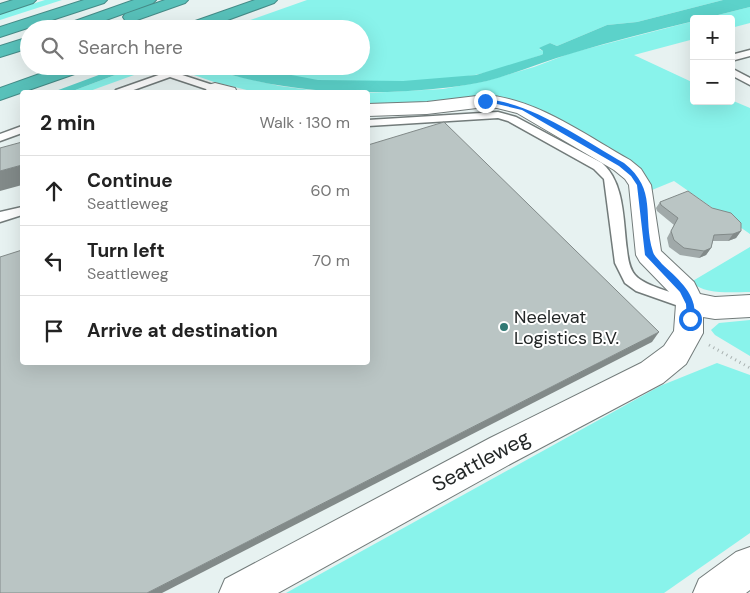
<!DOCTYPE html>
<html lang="en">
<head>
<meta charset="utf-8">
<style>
	:root { --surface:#fff; --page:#f2f2f2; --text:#222; --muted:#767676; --line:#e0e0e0 }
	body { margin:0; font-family:"DM Sans",sans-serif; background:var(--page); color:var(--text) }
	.controls { position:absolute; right:15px; top:15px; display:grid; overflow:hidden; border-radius:5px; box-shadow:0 5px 20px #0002 }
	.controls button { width:45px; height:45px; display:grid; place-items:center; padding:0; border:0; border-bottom:1px solid var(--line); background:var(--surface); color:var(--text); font:25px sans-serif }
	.stop { position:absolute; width:15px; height:15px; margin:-11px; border:4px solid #1a73e8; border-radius:50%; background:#fff }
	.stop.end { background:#1a73e8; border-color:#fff; box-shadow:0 1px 5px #0008 }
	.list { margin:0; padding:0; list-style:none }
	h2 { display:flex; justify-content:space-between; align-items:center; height:65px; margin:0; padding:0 20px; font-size:21px }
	h2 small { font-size:16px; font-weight:400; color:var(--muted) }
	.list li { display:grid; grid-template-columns:32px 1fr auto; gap:15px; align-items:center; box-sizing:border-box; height:70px; padding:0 20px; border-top:1px solid var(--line) }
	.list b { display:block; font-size:19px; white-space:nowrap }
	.list p { margin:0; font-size:16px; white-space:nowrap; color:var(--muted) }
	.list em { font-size:16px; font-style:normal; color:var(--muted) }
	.icon { flex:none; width:28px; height:28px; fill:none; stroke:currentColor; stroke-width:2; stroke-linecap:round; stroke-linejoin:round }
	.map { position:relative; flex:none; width:750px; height:593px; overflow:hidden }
	.search { position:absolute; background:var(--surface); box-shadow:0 5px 20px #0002; left:20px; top:20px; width:350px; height:55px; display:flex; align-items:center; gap:12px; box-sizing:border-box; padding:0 18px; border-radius:28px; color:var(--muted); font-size:19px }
	.panel { position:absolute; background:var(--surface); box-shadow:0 5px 20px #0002; left:20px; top:90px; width:350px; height:275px; border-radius:5px }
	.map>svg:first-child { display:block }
</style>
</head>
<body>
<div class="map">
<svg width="750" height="593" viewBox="0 0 750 593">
	<rect width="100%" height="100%" fill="#e7f2f1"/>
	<g fill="#89f3eb">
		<polygon points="45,0 62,0 0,20 0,14"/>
		<path d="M307 0H723L637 22 607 25 557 46 550 43 539 49 543 51V54L541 55C520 62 497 71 475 75 406 86 309 87 243 66H361V29H225Z"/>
		<polygon points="750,7 750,23 731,28 731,19 702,19"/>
		<path d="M694 21V39L634 55 694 83V101L731 100 750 108V234L674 181 652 190 648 181 522 103C492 92 465 99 434 102 412 104 389 105 368 105V93L443 89 486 81 534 67 571 53Z"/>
		<polygon points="139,66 159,66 87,92 70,92"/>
		<polygon points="168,66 204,66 222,73 280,86 318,91 352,92 255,92 214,82"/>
		<path d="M750 247V292C731 292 705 295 691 282Z"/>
		<polygon points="750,320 750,356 715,335 711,330 719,323"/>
		<polygon points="717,363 750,375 750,533 664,593 286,593 660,386"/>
	</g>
	<g fill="#5cd2ca">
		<path d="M723 0H750V7L702 19H694V21C653 31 613 41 573 53 544 61 517 73 487 81 461 87 435 89 408 91 340 95 270 90 204 66H243L318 80 403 81 476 75 541 55 543 54V51L539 48 550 43 557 46 607 25 637 22Z"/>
		<polygon points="123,66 139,66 70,92 53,92"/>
	</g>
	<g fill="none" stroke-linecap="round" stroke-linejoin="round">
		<defs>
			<g id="lane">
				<polygon points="750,50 750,56 731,61 731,55"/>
				<polygon points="731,68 750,78 750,85 731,75"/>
				<polygon points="170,71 219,87 220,89 215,92 170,77 128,92 115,92 116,90"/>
				<path d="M498 112 516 117 602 163C625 183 623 221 627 250 628 258 629 268 635 275 645 287 680 294 695 300L698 304 695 308 690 310 636 291 625 283 615 263 604 179 594 169 508 121 498 118 368 126V120Z"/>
				<polygon points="22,126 22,133 0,141 0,134"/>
				<polygon points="22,207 22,215 0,222 0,212"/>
			</g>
			<g id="street">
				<polygon points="215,83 235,88 237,92 208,92 206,89 208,85"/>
				<path d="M485 95C537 99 585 135 630 160L641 169 651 185 661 251 694 282 700 294 715 297 750 295V317L715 319 703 317V333L686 364 663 383 514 462 278 593H219L225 579 490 438 641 363 664 346 674 331 676 304 673 296 640 262 636 255 629 185 625 179 614 170 517 113 497 108 485 107 427 114 368 116V104L427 102Z"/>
			</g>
			<polygon id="secondary" points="750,547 750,590 746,593 693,593 699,579 736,552"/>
			<g id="highway">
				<polygon points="13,0 36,0 33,3 0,14 0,4"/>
				<polygon points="84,0 107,0 104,3 0,37 0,27"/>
				<polygon points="134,0 156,0 153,3 84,28 74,29 70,25 72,22"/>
				<polygon points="165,0 188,0 185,3 137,20 125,20 123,17 125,14"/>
				<polygon points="255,0 277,0 274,3 203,29 179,29 181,26"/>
				<polygon points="29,37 29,48 0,57 0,46"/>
				<polygon points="62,66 89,66 86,70 0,100 0,88"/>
			</g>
		</defs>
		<use href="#lane" stroke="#727b7a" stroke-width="3"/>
		<use href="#street" stroke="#727b7a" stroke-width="2"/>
		<use href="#secondary" stroke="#727b7a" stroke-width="2"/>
		<use href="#highway" stroke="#458b87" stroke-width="2"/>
		<polyline stroke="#a9b2b1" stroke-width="3" stroke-dasharray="1 4" stroke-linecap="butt" points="709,345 750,368"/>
		<use href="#lane" fill="#fff" fill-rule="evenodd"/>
		<use href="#street" fill="#fff" fill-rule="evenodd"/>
		<use href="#secondary" fill="#fff" fill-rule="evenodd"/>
		<use href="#highway" fill="#58c1ba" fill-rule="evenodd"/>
	</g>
	<polygon fill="#a0a9a9" points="660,202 741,231 736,238 728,241 713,241 711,248 706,255 699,258 680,255 669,247 667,238 674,225 657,211 656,208"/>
	<g fill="#828a89">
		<polygon points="22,165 22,185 0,191 0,171"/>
		<polygon points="741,231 736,238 728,241 733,234"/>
		<polygon points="711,248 706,255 699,258 704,251"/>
		<polygon points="659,332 652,342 162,593 147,593"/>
	</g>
	<g fill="#bac5c4" stroke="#828a89">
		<polygon points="444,122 659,332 147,593 0,593 0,257 22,250 22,362 368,362 368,145"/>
		<polygon points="22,142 22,165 0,171 0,148"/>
		<polygon points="688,191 712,208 731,213 741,223 741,231 733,234 714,235 711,248 704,251 684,248 674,240 671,231 678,218 661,205 660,202"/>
	</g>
	<path fill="#1a73e8" d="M485 99C533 103 583 140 624 163 658 190 642 216 653 252 654 256 659 260 662 264 678 279 701 297 693 322H687L686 304 680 292 645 255 637 185 631 176 619 166 522 110 497 104 483 102Z"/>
	<circle fill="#307974" stroke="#fff" stroke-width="2" cx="504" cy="327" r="5"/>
	<g text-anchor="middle" stroke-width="4" stroke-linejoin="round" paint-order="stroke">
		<g font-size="18" fill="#232727" stroke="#fff" text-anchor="start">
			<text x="514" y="323">Neelevat<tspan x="514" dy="21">Logistics B.V.</tspan></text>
		</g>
		<g font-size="21" fill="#232727" stroke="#fff">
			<text transform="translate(481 461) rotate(-28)" y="7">Seattleweg</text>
		</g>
	</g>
</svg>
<div class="controls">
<button>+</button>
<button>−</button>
</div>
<div class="stop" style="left:690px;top:319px"></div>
<div class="stop end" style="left:485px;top:101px"></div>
<div class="search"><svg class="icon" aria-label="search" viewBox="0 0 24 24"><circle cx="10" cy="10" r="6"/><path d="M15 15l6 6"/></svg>Search here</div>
<section class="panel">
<h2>2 min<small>Walk · 130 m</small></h2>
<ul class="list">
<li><svg class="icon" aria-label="ahead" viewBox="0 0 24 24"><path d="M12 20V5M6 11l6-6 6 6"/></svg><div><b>Continue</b><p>Seattleweg</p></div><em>60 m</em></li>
<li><svg class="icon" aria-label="left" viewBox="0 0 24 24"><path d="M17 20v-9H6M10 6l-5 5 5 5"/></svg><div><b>Turn left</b><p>Seattleweg</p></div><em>70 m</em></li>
<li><svg class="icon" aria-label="arrive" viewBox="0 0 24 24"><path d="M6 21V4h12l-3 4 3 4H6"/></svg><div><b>Arrive at destination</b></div></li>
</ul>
</section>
</div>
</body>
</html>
